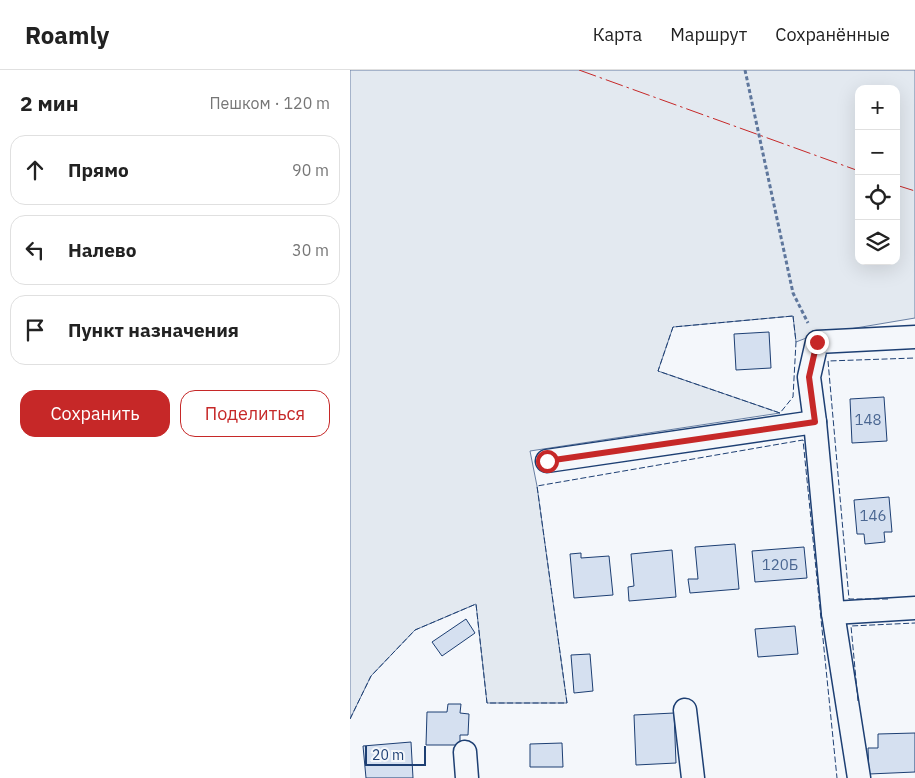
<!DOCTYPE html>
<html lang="ru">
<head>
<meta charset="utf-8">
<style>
	:root { --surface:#fff; --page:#f2f2f2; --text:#222; --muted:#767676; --line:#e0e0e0; --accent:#c62828 }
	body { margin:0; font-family:"IBM Plex Sans",sans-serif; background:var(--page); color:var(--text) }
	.controls { position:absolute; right:15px; top:15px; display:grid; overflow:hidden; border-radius:10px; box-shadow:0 5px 20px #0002 }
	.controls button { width:45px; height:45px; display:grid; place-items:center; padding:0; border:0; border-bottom:1px solid var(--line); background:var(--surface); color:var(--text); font:25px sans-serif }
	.scale { position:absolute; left:15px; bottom:12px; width:61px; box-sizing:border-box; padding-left:5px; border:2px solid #1d3f73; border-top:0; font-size:14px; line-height:18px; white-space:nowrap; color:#1d3f73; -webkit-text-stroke:4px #f4f7fb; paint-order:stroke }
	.stop { position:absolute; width:15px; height:15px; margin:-11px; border:4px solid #c62828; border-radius:50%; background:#fff }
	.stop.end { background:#c62828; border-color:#fff; box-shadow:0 1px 5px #0008 }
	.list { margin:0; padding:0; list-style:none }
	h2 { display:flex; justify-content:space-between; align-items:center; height:65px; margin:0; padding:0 20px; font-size:21px }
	h2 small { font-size:16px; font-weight:400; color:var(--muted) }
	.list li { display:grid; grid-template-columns:32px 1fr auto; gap:15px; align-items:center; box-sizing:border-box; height:70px; margin:0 10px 10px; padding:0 10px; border:1px solid var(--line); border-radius:15px }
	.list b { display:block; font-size:19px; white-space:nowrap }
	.list em { font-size:16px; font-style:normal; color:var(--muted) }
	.actions { display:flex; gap:10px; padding:15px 20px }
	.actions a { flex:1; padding:11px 0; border:1px solid var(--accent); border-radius:15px; text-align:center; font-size:18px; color:var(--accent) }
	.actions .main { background:var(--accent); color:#fff }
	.icon { flex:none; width:28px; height:28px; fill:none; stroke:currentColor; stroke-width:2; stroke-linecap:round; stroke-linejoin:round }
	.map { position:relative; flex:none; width:565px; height:708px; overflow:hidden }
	header { display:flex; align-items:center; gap:30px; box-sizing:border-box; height:70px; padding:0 25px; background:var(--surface); border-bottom:1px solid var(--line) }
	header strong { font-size:24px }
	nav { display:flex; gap:28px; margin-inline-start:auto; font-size:18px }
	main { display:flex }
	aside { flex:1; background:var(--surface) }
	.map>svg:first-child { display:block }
</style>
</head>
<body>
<header>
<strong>Roamly</strong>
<nav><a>Карта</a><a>Маршрут</a><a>Сохранённые</a></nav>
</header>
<main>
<aside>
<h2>2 мин<small>Пешком · 120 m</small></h2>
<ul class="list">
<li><svg class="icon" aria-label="ahead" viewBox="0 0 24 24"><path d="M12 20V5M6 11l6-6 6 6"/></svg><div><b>Прямо</b></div><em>90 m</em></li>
<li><svg class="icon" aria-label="left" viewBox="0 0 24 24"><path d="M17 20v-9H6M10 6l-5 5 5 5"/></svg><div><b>Налево</b></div><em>30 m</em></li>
<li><svg class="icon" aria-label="arrive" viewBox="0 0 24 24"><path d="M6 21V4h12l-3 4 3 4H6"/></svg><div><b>Пункт назначения</b></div></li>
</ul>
<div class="actions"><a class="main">Сохранить</a><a>Поделиться</a></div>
</aside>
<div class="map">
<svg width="565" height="708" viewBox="0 0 565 708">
	<rect width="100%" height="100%" fill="#f4f7fb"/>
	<path fill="#e3e9f0" stroke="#687fa3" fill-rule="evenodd" d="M0 0H565V248L464 265 446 272 443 246 323 257 308 301 430 343 180 381 187 416 217 633H137L126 534 65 560 21 606 0 649ZM509 19H546V191H509Z"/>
	<g fill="#d5e0f0" stroke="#1d3f73">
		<polygon points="419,262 421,298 386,300 384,264"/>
		<polygon points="534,327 537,371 502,373 500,329"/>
		<polygon points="539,427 542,462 534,462 535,472 515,474 514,464 507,464 504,430"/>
		<polygon points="385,474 389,519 340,523 338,509 348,509 345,477"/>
		<polygon points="454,477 457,508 405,512 402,481"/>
		<polygon points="322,480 326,527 279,531 278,517 284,516 281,484"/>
		<polygon points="231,483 231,488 259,486 263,525 224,528 220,484"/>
		<polygon points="116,549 125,563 92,586 82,572"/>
		<polygon points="445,556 448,584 408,587 405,559"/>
		<polygon points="240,584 243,621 224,623 221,585"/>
		<polygon points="98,634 111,634 110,643 119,644 118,665 110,665 110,675 76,675 77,642 97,642"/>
		<polygon points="324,643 326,693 286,695 284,645"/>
		<polygon points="565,663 565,702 519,704 518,678 528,678 528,664"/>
		<polygon points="61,672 63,708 16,708 13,676"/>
		<polygon points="212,673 213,697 180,697 180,674"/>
	</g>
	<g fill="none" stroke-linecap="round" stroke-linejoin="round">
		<defs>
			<g id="minor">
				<polyline points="197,391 465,352"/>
				<polyline points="483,543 565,538"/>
				<polyline points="335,640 343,708"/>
				<polyline points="115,682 117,708"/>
				<polyline points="509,708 483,543 465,352 459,307 467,272 565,267"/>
			</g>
		</defs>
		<use href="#minor" stroke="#1d3f73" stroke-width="25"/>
		<polyline stroke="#5e769c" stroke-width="3" stroke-dasharray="4 2.5" stroke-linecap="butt" points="395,0 443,223 458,253"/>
		<use href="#minor" stroke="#f4f7fb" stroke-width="22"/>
		<g stroke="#1d3f73" stroke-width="1" stroke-dasharray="6 2.5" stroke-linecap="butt">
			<polygon points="443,246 446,272 443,327 430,343 308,301 323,257"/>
			<polyline points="538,529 499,529 478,291 565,288"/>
			<polyline points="508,631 501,556 565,553"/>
			<polyline points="0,649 21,606 65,560 126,534 137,633 217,633 187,416 453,370 487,708"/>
		</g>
		<g stroke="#c62828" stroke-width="1" stroke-dasharray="18 4 2.5 4" stroke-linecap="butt">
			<polyline points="229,0 509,101"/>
			<polyline points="546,115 565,121"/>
		</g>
	</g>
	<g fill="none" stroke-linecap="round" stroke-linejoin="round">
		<polyline stroke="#c62828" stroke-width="6" points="197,391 465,352 459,307 467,272"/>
	</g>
	<g text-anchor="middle" stroke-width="4" stroke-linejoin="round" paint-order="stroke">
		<g font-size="15" fill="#4b6792">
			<text x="518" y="355">148</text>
			<text x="523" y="451">146</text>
			<text x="430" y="500">120Б</text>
		</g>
	</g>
</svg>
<div class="controls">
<button>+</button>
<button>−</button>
<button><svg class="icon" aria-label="locate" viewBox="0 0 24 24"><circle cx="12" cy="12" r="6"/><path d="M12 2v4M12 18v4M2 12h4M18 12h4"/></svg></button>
<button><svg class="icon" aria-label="layers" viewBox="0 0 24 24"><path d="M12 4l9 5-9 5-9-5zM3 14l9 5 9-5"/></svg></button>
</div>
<div class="scale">20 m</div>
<div class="stop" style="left:197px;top:391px"></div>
<div class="stop end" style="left:467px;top:272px"></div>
</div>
</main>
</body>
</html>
